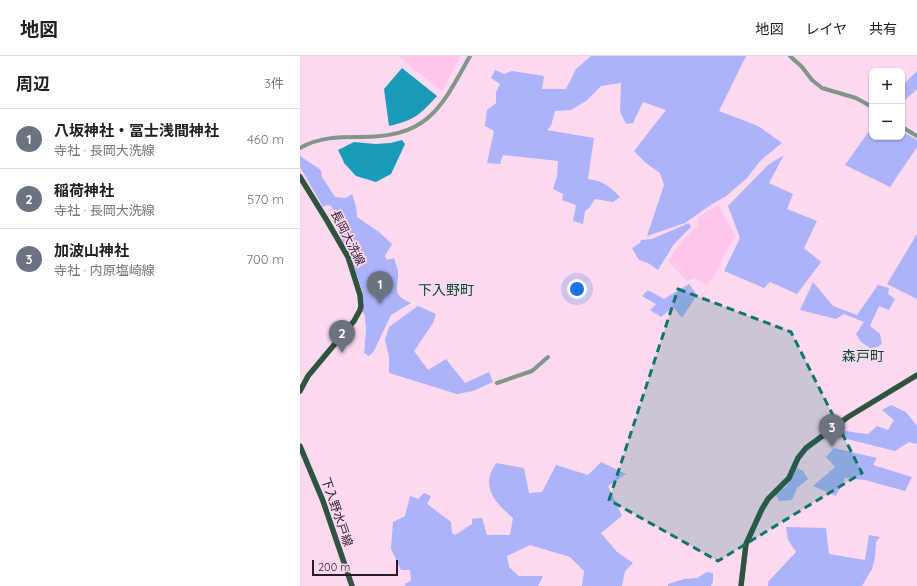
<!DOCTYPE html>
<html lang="ja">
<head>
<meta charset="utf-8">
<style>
	:root { --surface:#fff; --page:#f2f2f2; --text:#202124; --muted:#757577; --line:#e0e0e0; --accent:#1e7c52 }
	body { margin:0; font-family:Quicksand,"Noto Sans JP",sans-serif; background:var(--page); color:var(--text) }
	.controls { position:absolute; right:12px; top:12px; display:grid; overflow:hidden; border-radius:8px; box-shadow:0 1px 3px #0004 }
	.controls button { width:36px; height:36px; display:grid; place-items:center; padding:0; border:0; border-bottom:1px solid var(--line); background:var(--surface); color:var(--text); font:20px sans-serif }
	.scale { position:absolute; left:12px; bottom:10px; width:86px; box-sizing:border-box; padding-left:4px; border:2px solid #2c1c27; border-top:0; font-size:11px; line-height:14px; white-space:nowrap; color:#2c1c27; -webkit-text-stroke:3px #fdd9f0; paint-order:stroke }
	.you { position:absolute; left:277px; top:233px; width:14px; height:14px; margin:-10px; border:3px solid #fff; border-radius:50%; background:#1a73e8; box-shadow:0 0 0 6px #1a73e833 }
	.badge { display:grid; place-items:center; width:26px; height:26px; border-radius:50%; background:var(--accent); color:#fff; font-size:13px; font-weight:700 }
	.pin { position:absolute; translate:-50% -33px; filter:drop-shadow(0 1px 2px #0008) }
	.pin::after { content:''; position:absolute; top:21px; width:14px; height:12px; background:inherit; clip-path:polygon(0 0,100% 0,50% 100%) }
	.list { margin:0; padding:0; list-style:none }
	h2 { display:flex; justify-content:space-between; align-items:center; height:52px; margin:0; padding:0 16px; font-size:17px }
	h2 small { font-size:13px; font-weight:400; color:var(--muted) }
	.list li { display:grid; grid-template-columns:26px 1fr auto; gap:12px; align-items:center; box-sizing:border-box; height:60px; padding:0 16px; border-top:1px solid var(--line) }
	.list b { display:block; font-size:15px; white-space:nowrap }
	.list p { margin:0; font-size:13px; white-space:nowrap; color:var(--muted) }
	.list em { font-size:13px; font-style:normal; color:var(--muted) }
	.map { position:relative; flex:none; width:617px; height:530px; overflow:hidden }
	header { display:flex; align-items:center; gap:24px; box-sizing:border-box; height:56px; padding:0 20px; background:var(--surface); border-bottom:1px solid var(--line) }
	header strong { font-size:19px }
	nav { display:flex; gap:22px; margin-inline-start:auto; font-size:14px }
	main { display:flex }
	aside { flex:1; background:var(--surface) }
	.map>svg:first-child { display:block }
</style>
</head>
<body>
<header>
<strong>地図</strong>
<nav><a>地図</a><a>レイヤ</a><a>共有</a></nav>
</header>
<main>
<aside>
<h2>周辺<small>3件</small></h2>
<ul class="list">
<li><span class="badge" style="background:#6b7280">1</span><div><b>八坂神社・冨士浅間神社</b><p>寺社 · 長岡大洗線</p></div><em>460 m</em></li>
<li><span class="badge" style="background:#6b7280">2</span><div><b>稲荷神社</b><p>寺社 · 長岡大洗線</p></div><em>570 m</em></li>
<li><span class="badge" style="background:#6b7280">3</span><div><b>加波山神社</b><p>寺社 · 内原塩崎線</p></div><em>700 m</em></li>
</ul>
</aside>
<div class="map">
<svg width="617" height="530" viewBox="0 0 617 530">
	<rect width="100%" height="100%" fill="#fdd9f0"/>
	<g fill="#fcc7ea">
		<polygon points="98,0 161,0 142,35"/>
		<polygon points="419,150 436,181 429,190 416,216 407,229 394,222 387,225 368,205 381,186 398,169 397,164 400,160 413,151"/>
	</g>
	<g fill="#acb3fa">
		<path d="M291 0H446L419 55 458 70 482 87 461 104 447 122 425 141 412 148 385 167 347 180 364 129 360 117 347 108 334 95 366 54 343 46 333 67 326 68 320 56 321 27 301 30 286 45 271 54 255 55 251 70 247 74 294 82 288 123C303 125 310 130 320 141L313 146 295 143 290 151 285 155 283 168 273 165 276 149 262 144 263 138 253 133 257 120 258 105 203 99 200 108 187 107 194 75 185 70 187 54 196 47V36L200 28 191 22 195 14 204 18 212 15 244 20 242 33H266L276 13Z"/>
		<polygon points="617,15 617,33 604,45 602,42 602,30"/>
		<polygon points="572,71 572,81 602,81 602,75 617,84 617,91 590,131 545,109"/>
		<polygon points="484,99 469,127 493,138 487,153 517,165 504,192 521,206 497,238 470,226 464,232 424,215 440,182 428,150 468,109"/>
		<path d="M0 100 21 114 22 121 35 141 46 142 52 138 56 150 57 161 79 176 92 188 85 200 87 204 94 202C95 206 97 210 98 215 99 233 90 238 111 247L91 259 74 295 69 300 64 297 66 274 65 260 62 255 64 248 62 235 52 204 41 182 43 176 38 163 31 150 27 149 23 151 0 111Z"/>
		<polygon points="389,167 391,171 374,188 358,214 348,207 339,204 332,192 340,187 341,184 352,183"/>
		<polygon points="617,178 617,243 587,228"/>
		<polygon points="513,226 533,250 557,259 578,229 589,232 588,238 595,243 589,254 579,250 570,270 580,278 582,287 578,291 570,292 561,286 556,278 564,266 544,258 536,263 500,254"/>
		<polygon points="389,228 397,239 382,262 373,251 361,261 350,254 356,248 342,240 348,234 364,243"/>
		<polygon points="118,250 136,258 133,267 114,295 128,314 146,303 165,327 189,316 193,326 173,335 157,338 89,317 89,301 85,284 89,271"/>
		<polygon points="591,349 606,356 617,370 617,388 609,386 595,395 539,381 545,375 568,378 577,370 588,374 594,364 582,354"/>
		<polygon points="534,392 577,402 573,409 612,421 605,435 565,424 545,422 536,440 513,430 535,411 526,401"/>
		<path d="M301 406 326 418 308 430 322 460 301 477 317 496 333 507 325 515 322 530H282L284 515 270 501 230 489 207 500 209 511 219 520H243L238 530H106L104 528 111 525 110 514H101L91 493 93 466 105 460 110 440 118 443 124 437 131 440 127 448 151 466 152 477 155 479 172 468V463L182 462 187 479H210L213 462C200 451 185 437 190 419 191 415 194 411 196 407L224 412 229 437 242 436 256 409 288 419Z"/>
		<polygon points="497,412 503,415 508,423 497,432 492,444 479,445 475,438 486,431"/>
		<polygon points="486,471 526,472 529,498 565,504 569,479 580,481 576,486 575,502 572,513 562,530 468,530 468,526 496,496 488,484"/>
		<polygon points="407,516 413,517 413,526 411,530 368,530 368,528 384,523 397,522"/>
	</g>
	<g fill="#189ab8">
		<path d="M102 12 137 40C120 59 114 64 89 70L84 33Z"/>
		<polygon points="102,84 105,88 91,118 76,126 56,120 44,107 43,104 38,94 54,86 75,88 91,87"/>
	</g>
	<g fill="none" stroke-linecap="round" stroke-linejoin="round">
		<g stroke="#819589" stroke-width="4">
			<polyline points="490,0 502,11 512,24 522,32 556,42 572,51"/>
			<polyline points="602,71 617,80"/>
			<path d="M0 92C19 81 39 81 60 81 128 81 140 54 170 0"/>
			<polyline points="197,327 232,315 248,301"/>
		</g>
		<g stroke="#2e533f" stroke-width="5.5">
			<polyline points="0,121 26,163 48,201 60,239 61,250 60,254 54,265 8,320 0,335"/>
			<polyline points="0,390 23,445 52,530"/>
			<polyline points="441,530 446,488 462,453 468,443 489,422 498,402 506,392 548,361 617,319"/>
		</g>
	</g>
	<path fill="#0f766e" fill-opacity="0.2" stroke="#0f766e" stroke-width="3" stroke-dasharray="8 5" stroke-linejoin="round" d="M378 233 491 276 562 417 418 505 309 444Z"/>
	<g text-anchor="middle" stroke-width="3.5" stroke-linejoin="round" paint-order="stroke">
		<g font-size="12" fill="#2c1c27" stroke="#fdd9f0">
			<text transform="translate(48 182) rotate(63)" y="4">長岡大洗線</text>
			<text transform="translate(37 456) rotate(71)" y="4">下入野水戸線</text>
		</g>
		<g font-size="14" fill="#044a2e" stroke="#fdd9f0">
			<text x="146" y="239">下入野町</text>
			<text x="563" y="305">森戸町</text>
		</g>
	</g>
</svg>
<div class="controls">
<button>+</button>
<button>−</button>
</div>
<div class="scale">200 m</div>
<div class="you"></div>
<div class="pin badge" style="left:80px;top:248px;background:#6b7280">1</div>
<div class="pin badge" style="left:42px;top:297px;background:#6b7280">2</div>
<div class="pin badge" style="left:532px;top:391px;background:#6b7280">3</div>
</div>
</main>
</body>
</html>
